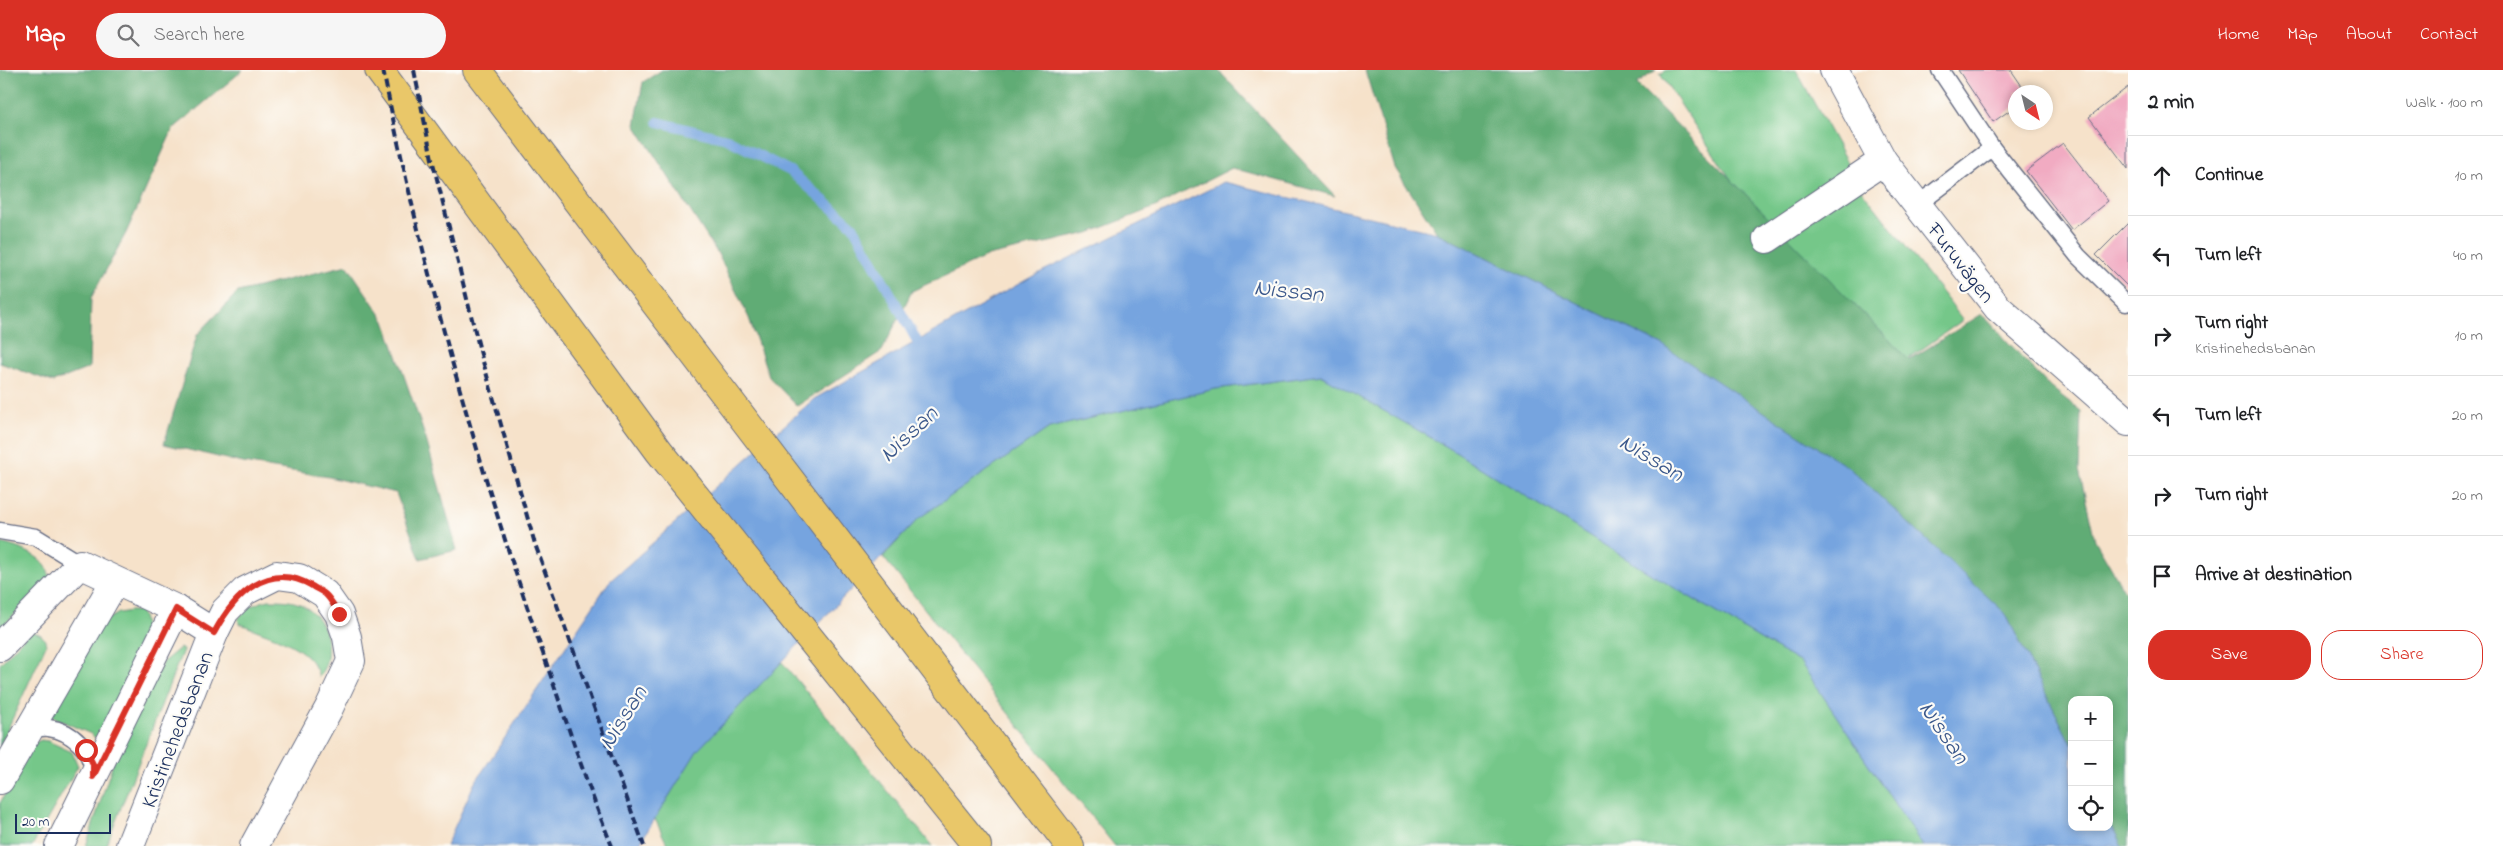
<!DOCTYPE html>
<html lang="en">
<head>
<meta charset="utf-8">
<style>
	:root { --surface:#fff; --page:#f6f6f6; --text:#202124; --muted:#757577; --line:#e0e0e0; --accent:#d93025 }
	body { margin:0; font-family:"Indie Flower",sans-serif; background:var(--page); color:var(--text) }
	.controls { position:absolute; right:15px; bottom:15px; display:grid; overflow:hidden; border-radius:10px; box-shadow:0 2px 8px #0003 }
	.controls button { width:45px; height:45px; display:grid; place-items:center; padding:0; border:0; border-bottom:1px solid var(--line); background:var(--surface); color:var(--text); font:25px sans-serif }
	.compass { position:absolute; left:2008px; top:15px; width:45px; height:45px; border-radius:50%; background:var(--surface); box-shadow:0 2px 8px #0003; rotate:145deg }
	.scale { position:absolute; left:15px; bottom:12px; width:96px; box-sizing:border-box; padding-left:5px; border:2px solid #1b2f5e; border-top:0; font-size:14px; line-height:18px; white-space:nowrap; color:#1b2f5e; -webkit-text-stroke:4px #fdfcf7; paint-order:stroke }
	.stop { position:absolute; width:15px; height:15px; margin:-11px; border:4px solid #d93025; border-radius:50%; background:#fff }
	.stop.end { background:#d93025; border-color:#fff; box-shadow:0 1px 5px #0008 }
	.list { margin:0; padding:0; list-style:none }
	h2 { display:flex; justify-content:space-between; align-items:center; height:65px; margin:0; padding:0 20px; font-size:21px }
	h2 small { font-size:16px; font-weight:400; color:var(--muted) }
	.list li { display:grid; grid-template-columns:32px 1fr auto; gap:15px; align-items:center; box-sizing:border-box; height:80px; padding:0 20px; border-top:1px solid var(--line) }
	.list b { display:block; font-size:19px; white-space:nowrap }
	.list p { margin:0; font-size:16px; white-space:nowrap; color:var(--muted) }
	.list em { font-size:16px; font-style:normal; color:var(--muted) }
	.actions { display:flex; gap:10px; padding:15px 20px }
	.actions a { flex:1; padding:11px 0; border:1px solid var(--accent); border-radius:20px; text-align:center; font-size:18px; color:var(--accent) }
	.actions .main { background:var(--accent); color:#fff }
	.icon { flex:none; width:28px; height:28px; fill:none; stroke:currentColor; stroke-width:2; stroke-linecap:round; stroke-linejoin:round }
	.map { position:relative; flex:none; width:2128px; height:776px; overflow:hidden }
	header { display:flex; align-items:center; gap:30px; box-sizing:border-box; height:70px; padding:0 25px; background:var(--accent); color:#fff }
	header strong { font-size:24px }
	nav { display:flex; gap:28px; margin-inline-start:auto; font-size:18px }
	.search { width:350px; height:45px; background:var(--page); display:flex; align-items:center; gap:12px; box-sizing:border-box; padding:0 18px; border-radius:28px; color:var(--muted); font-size:19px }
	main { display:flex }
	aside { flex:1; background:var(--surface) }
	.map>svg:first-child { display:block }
</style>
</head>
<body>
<header>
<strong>Map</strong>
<div class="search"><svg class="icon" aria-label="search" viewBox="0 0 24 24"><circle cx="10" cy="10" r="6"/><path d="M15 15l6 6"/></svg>Search here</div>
<nav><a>Home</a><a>Map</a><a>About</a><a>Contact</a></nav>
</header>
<main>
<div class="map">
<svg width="2128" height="776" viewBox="0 0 2128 776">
	<rect width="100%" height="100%" fill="#fdfcf7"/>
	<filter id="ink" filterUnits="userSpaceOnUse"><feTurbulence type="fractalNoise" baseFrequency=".02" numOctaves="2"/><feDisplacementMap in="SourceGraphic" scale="10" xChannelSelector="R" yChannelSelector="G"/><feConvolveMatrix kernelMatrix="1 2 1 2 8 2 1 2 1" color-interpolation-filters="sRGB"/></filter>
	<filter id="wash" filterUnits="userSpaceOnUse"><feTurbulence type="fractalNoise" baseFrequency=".0096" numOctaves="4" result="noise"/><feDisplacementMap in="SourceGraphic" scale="20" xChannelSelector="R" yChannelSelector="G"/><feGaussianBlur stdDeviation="1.12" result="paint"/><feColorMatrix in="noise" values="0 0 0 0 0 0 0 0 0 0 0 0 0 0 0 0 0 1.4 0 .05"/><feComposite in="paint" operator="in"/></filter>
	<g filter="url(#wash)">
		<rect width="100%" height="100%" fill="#f6e2ca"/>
		<g fill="#75c789" stroke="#487b74">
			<polygon points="1667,0 1796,0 1864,123 1963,250 1901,294 1761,154 1660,4"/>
			<polygon points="1322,305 1449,378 1641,498 1801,593 1923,776 1115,776 883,487 919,448 1049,358 1215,319"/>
			<path d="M0 473C17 477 52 487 49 510L0 559Z"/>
			<path d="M269 530C280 530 290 530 300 534 327 546 336 584 319 607 310 573 266 566 239 553L238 549C246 537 256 533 269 530Z"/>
			<path d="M130 541H140C146 549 145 561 143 571 139 589 108 657 95 668L91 664 50 646 101 553 119 543Z"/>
			<path d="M29 562C38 562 45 565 46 575L0 676V594Z"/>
			<polygon points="180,578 183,580 181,585 106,776 86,776 113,693 163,592"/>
			<polygon points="782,592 914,753 932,776 668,776 655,749 697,681"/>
			<polygon points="41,670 48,671 72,682 78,696 32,776 0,776 0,733 32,674"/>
		</g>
		<g fill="#60ac75" stroke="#3e6e6a">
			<polygon points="0,0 243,0 173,59 126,163 91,228 89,298 53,312 0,293"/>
			<polygon points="662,0 1218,0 1335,126 1232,98 1153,138 1089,163 988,186 912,221 882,281 797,336 769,307 749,248 718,184 635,55 643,12"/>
			<polygon points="1365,0 1656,0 1637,14 1909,290 1982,244 2048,315 2081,341 2079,400 2095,470 2128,527 2128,776 2122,776 2109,751 2109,630 2072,630 2072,676 2005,543 1662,275 1437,163 1395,98"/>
			<polygon points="347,195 385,251 426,369 457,480 420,489 396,423 329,407 243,393 164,374 197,265 238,222"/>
		</g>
		<polygon fill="#76a4df" stroke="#486a9e" points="1224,112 1437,163 1662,275 1849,398 2005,543 2072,676 2072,757 2109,757 2109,751 2122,776 1923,776 1801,593 1641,498 1449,378 1321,305 1215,319 1049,358 919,448 697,681 638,776 446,776 474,714 609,512 814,329 1035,205"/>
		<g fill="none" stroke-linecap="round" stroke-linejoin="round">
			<polyline stroke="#76a4df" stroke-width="10" points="658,52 727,69 790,101 853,156 917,271"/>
		</g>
		<g id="blocks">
			<g fill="#f1abc2">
				<polygon points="1958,0 2011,0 2026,22 2016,22 2016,36 1993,52"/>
				<polygon points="2128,17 2128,99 2089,47"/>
				<polygon points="2063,73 2108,131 2072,160 2026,101"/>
				<polygon points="2128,153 2128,217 2096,185"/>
			</g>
		</g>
	</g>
	<g filter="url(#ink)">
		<use href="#blocks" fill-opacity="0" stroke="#686e84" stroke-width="1"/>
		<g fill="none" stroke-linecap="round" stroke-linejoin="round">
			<defs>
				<g id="service">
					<polyline points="1940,0 1992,78 2078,186 2126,233"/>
					<polyline points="1917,135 1992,78"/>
					<polyline points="0,461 36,467 80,494"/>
					<path d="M29 660C35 659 43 657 49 658 72 661 94 682 93 705"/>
				</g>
				<g id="minor">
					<polyline points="1834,0 1883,91 1998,238 2128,352"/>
					<polyline points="1767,169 1883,91"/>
					<polyline points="214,563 225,541 245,521 277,505 299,508 325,524 339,544 347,567 351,591 329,638 254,776"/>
					<polyline points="0,577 80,494 176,539 214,563 130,776"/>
					<polyline points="0,710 115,511"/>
					<polyline points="59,776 176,539"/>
				</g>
				<g id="motorway">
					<polyline points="379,0 659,381 977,776"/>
					<polyline points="477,0 1070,776"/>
				</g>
			</defs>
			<use href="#service" stroke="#686e84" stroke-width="19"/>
			<use href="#minor" stroke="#686e84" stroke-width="30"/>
			<use href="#motorway" stroke="#686e84" stroke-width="30"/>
			<use href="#service" stroke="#fff" stroke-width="16"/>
			<use href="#minor" stroke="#fff" stroke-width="28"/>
			<use href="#motorway" stroke="#e9c769" stroke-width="28"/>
			<g stroke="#1b2f5e" stroke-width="4" stroke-dasharray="8 4" stroke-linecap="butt">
				<path d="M383 0C423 201 478 398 546 592 567 653 587 716 612 776"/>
				<polyline points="414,0 432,89 480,281 535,474 644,776"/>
			</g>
		</g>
	</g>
	<g fill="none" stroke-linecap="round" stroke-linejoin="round" filter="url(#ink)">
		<path stroke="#d93025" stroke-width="6" d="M86 680 93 694V707L176 539 214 563C234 525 268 490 312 516 316 519 322 521 325 524 331 529 335 538 339 544"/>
	</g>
	<g text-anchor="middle" stroke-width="4.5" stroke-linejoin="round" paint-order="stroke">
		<g font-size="22" fill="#1b2f5e" stroke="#fdfcf7">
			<text transform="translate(1962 192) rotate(52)" y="8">Furuvägen</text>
			<text transform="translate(176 659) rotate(-69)" y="8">Kristinehedsbanan</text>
		</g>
		<g font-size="24" font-style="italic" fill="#3b588b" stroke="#fdfcf7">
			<text transform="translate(1289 220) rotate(6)" y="8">Nissan</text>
			<text transform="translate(908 363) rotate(-43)" y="8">Nissan</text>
			<text transform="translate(1652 387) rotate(31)" y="8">Nissan</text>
			<text transform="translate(622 647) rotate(-58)" y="8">Nissan</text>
			<text transform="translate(1945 662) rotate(56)" y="8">Nissan</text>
		</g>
	</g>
</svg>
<div class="controls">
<button>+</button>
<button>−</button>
<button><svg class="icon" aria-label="locate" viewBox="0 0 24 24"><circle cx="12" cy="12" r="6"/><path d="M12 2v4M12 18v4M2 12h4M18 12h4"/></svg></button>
</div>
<svg class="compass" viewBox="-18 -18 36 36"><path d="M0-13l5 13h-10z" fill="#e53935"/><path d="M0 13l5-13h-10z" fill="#757577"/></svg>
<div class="scale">20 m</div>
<div class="stop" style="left:86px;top:680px"></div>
<div class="stop end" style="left:339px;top:544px"></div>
</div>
<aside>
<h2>2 min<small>Walk · 100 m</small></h2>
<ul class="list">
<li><svg class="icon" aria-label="ahead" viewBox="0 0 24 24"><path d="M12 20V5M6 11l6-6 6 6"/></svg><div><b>Continue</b></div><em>10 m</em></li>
<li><svg class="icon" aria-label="left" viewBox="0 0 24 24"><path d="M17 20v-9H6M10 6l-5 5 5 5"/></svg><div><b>Turn left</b></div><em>40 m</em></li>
<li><svg class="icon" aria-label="right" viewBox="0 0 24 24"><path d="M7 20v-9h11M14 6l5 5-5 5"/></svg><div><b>Turn right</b><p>Kristinehedsbanan</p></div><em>10 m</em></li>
<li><svg class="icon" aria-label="left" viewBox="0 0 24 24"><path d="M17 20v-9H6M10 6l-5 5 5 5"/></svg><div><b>Turn left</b></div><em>20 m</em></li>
<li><svg class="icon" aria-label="right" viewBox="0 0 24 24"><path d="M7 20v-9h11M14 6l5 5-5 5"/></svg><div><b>Turn right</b></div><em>20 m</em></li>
<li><svg class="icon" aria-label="arrive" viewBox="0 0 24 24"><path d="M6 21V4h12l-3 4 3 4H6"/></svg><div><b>Arrive at destination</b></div></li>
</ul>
<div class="actions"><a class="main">Save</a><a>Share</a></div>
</aside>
</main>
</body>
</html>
